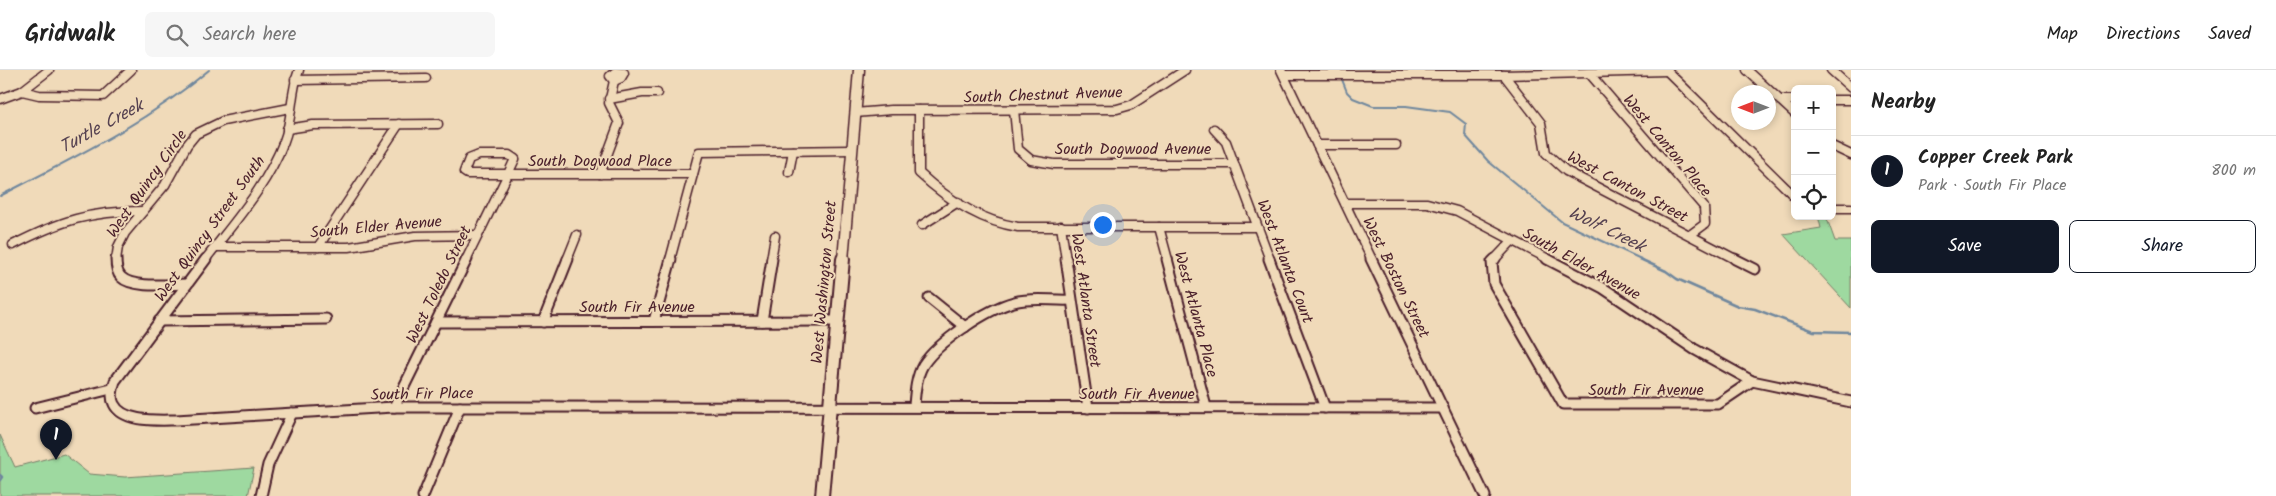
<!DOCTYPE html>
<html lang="en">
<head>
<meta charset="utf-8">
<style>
	:root { --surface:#fff; --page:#f6f6f6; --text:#222; --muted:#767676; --line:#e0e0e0; --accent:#111827 }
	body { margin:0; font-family:Kalam,sans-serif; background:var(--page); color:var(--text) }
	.controls { position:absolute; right:15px; top:15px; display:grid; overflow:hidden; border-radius:8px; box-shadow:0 2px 8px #0003 }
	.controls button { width:45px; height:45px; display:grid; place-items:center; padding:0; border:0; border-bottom:1px solid var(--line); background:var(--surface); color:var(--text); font:25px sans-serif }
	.compass { position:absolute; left:1731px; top:15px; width:45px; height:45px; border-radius:50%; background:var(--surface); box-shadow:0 2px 8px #0003; rotate:270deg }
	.you { position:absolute; left:1102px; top:154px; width:18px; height:18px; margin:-12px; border:4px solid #fff; border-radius:50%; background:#1a73e8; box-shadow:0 0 0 8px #1a73e833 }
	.badge { display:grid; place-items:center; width:32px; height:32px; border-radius:50%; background:var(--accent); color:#fff; font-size:16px; font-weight:700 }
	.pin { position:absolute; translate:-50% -41px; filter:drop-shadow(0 1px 2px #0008) }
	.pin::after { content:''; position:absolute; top:26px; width:18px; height:15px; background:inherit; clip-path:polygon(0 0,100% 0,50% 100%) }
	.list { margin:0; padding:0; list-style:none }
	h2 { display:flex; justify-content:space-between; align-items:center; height:65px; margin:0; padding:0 20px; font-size:21px }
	h2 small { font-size:16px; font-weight:400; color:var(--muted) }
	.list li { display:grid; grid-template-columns:32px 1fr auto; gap:15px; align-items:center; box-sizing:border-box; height:70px; padding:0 20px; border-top:1px solid var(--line) }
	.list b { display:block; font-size:19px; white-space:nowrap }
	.list p { margin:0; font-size:16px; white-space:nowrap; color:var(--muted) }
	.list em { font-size:16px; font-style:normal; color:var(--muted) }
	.actions { display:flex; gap:10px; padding:15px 20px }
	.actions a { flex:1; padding:11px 0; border:1px solid var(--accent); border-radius:8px; text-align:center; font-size:18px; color:var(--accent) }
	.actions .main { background:var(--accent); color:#fff }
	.icon { flex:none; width:28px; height:28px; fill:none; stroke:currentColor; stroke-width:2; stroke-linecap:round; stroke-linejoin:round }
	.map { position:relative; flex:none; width:1851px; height:426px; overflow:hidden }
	header { display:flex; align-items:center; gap:30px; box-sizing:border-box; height:70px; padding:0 25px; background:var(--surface); border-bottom:1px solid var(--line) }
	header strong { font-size:24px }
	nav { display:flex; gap:28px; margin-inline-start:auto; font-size:18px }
	.search { width:350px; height:45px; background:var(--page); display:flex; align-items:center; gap:12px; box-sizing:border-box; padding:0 18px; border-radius:8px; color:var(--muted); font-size:19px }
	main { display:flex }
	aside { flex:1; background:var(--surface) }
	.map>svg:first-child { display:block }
</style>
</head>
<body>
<header>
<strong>Gridwalk</strong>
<div class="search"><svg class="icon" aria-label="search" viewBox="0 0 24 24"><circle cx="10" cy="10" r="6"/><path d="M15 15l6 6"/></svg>Search here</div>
<nav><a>Map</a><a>Directions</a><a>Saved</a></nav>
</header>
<main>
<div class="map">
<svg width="1851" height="426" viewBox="0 0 1851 426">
	<rect width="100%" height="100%" fill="#f0dab9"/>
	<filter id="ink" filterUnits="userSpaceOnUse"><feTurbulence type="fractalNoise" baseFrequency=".02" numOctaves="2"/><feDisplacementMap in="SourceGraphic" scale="10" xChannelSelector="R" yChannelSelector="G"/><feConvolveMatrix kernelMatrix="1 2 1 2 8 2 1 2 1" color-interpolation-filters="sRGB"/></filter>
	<g filter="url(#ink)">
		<g fill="#9ed9a0" stroke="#747c66">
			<polygon points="1818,146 1826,146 1835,171 1851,171 1851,238 1783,164 1821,158"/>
			<polygon points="0,365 15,397 64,384 89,404 125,407 254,398 248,426 0,426"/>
		</g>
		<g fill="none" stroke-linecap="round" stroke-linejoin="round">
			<g stroke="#6f879d" stroke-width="2">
				<polyline points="1341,7 1347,22 1353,28 1373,36 1406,36 1450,42 1466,54 1465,65 1488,91 1562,152 1643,190"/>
				<path d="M0 126C73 88 146 53 209 0"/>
			</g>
			<g stroke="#6f879d" stroke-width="2.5">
				<polyline points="1640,189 1666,201 1677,209 1738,236 1755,239 1813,261 1851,262"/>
				<polyline points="0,405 2,407 0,410"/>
			</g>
			<defs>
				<g id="street-far1">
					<polyline points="1281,0 1372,190"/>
					<polyline points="1666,0 1795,127"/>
					<polyline points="1747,0 1795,44"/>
					<polyline points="1831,0 1851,18"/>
					<polygon points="615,2 624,3 621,8 614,11 610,6"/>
					<polyline points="1589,3 1704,137 1705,154 1690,165"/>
					<polyline points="1284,5 1504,5 1667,1"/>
					<polyline points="1504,5 1541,53 1546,83 1566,101 1737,190"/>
					<polyline points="295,10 426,8"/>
					<polyline points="22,21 39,25 103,26 131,0"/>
					<polyline points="0,29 22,21 49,0"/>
					<polyline points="609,29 642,23 657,23"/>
					<polyline points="1780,30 1795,30"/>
					<polyline points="1832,30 1851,30"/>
					<path d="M919 40V103C947 129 980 151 1018 157H1256"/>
					<polyline points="1014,40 1018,79 1031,90 1054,94 1234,94"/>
					<polyline points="855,43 891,40 1117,39 1131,35 1185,0"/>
					<polyline points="287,59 313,55 438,54"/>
					<polyline points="1214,59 1226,72 1270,190"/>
					<polyline points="1317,75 1396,75"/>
					<polyline points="1832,76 1851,85"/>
					<polygon points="479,85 509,85 515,89 508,104 467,104 464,102 469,89"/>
					<polyline points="789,102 793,81"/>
					<polyline points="600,104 619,53 609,33 614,11"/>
					<polyline points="1345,133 1427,133 1457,141 1550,190"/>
					<polyline points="1832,138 1851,138"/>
					<polyline points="922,155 958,132"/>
					<polyline points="1061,156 1066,190"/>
					<polyline points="1159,157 1168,190"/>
					<path d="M13 175C60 151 90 141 143 141"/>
					<polyline points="216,177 349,177 415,166 478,165"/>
					<polyline points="318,177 399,54"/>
					<polyline points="116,190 118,177 125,163 165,115 187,75 196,64 223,51 290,38"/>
					<path d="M205 190C234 152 267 116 284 71 293 49 290 23 299 0"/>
					<polyline points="466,190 508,104 693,104"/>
					<polyline points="567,190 577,165"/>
					<polyline points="670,190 699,82 852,80"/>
					<polyline points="771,190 775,166"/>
					<polyline points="1494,190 1512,171"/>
				</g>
				<g id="street">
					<path d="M116 189C116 195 117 203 121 207 133 219 171 214 187 214"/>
					<path d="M206 189 115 311C113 318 110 327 114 334 123 353 159 350 176 350L394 337 1443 338"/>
					<polyline points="1066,189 1088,338"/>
					<polyline points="1167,189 1206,337"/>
					<polyline points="1269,189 1325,338"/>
					<polyline points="1371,189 1485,426"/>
					<polyline points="1495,189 1492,192 1494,214 1563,334 1718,334 1752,311"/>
					<polyline points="1547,189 1603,218 1694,279 1752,311 1851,332"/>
					<polyline points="1735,189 1755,199"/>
					<polyline points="929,228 965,257"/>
					<polyline points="159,251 326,249"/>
					<polyline points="654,251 671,189"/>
					<polyline points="762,251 772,189"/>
					<polyline points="436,252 837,251"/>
					<polyline points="543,252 568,189"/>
					<path d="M914 336C915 323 916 307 923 295 938 272 987 239 1014 232 1032 227 1052 231 1071 230"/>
					<polyline points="394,337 467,189"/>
					<polyline points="35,338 111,319"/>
					<polyline points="261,426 268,395 292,343"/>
					<polyline points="423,426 460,337"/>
				</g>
				<polyline id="secondary-far1" points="843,190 859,0"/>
				<polyline id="secondary" points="822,426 843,189"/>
			</defs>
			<use href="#street-far1" stroke="#4a1f2b" stroke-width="11"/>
			<use href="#street" stroke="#4a1f2b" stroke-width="13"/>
			<use href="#secondary-far1" stroke="#4a1f2b" stroke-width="13"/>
			<use href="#secondary" stroke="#4a1f2b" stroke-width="16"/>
			<use href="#street-far1" stroke="#f0dab9" stroke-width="8"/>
			<use href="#street" stroke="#f0dab9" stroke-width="9"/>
			<use href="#secondary-far1" stroke="#f0dab9" stroke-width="10"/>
			<use href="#secondary" stroke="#f0dab9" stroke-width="12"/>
		</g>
	</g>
	<g text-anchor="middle" stroke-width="4" stroke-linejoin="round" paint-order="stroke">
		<g font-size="16" fill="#4a1f2b" stroke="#f0dab9">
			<text transform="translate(1043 24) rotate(-2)" y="6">South Chestnut Avenue</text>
			<text transform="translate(1668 75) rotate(50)" y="6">West Canton Place</text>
			<text x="1133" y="84">South Dogwood Avenue</text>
			<text x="600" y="96">South Dogwood Place</text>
			<text transform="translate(146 113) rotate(-55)" y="6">West Quincy Circle</text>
			<text transform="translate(1628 116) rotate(28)" y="6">West Canton Street</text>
			<text transform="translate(376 156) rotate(-5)" y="6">South Elder Avenue</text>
			<text transform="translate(209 158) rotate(-54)" y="6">West Quincy Street South</text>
			<text transform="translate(1286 191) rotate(69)" y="6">West Atlanta Court</text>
			<text transform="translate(1582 193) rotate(29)" y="6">South Elder Avenue</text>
			<text transform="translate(1397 207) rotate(64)" y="6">West Boston Street</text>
			<text transform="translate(823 212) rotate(-85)" y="6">West Washington Street</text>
			<text transform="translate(438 214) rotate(-64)" y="6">West Toledo Street</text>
			<text transform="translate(1087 230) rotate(82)" y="6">West Atlanta Street</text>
			<text x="637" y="242">South Fir Avenue</text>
			<text transform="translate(1197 244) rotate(75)" y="6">West Atlanta Place</text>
			<text x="1646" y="325">South Fir Avenue</text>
			<text transform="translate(422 323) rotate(-1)" y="6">South Fir Place</text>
			<text x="1137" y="329">South Fir Avenue</text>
		</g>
		<g font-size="18" font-style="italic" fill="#564251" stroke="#f0dab9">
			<text transform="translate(101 56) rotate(-29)" y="6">Turtle Creek</text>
			<text transform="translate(1607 159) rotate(26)" y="6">Wolf Creek</text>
		</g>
	</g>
</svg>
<div class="controls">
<button>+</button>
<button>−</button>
<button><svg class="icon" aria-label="locate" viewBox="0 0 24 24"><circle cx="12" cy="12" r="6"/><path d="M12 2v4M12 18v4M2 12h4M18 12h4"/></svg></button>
</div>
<svg class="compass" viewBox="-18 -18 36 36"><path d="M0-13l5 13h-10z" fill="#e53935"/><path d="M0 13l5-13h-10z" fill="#767676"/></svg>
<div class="you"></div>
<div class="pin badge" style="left:56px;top:390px">1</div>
</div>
<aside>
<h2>Nearby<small></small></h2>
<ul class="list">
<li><span class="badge">1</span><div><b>Copper Creek Park</b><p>Park · South Fir Place</p></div><em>800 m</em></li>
</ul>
<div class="actions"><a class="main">Save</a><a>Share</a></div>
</aside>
</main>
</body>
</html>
